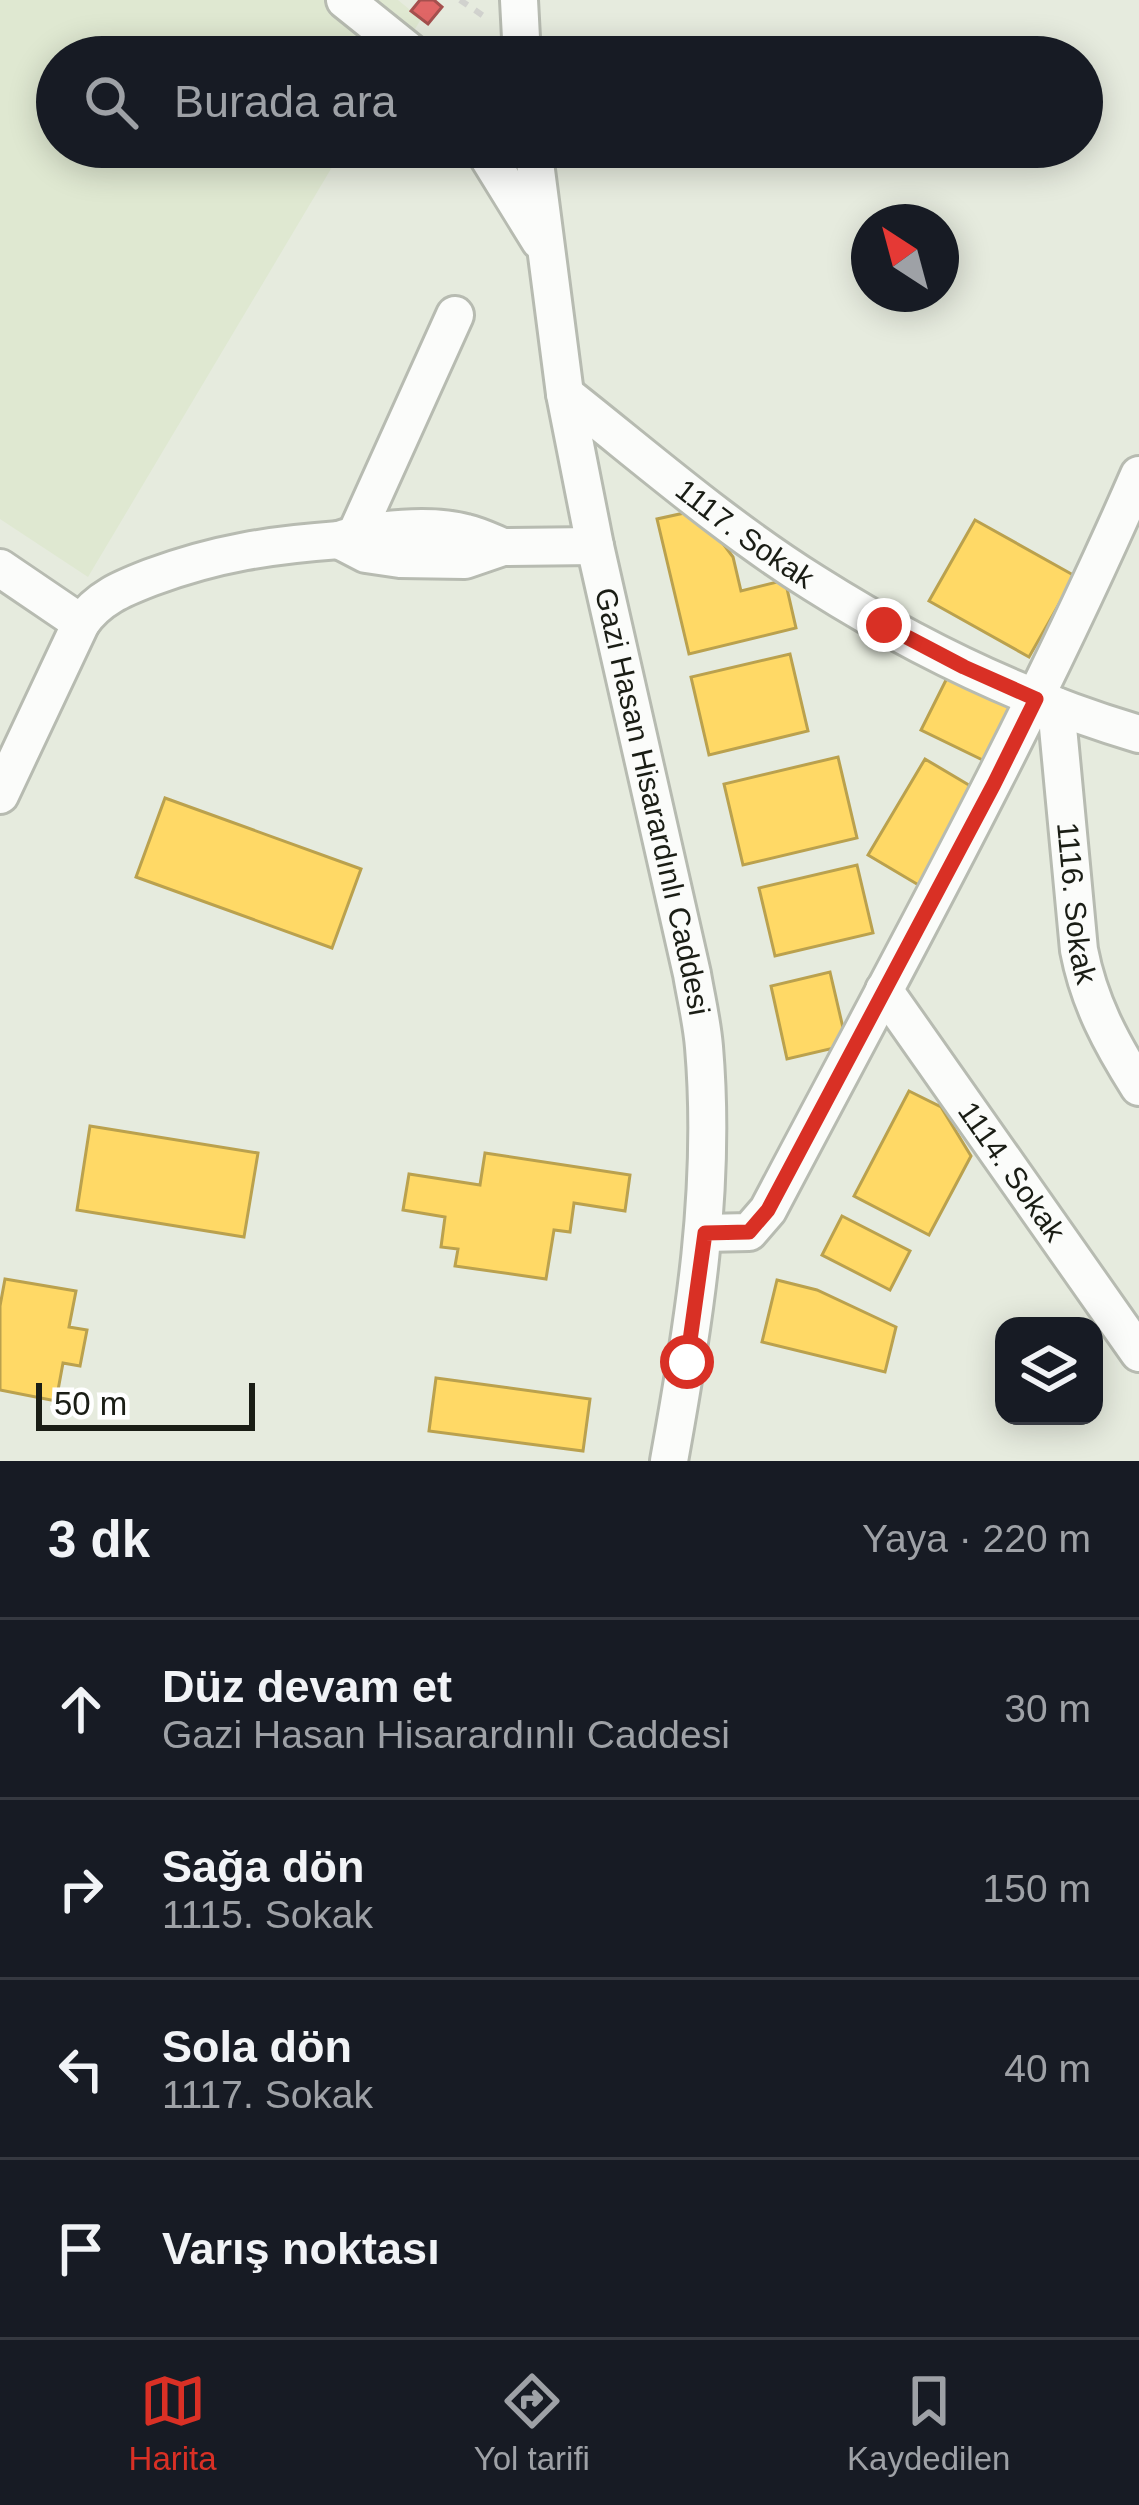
<!DOCTYPE html>
<html lang="tr">
<head>
<meta charset="utf-8">
<style>
	:root { --surface:#171b24; --page:#242831; --text:#f1f3f6; --muted:#9ea1a6; --line:#363941; --accent:#d93025 }
	body { margin:0; font-family:Helvetica,sans-serif; background:var(--page); color:var(--text) }
	.controls { position:absolute; right:36px; bottom:36px; display:grid; overflow:hidden; border-radius:24px; box-shadow:0 6px 30px #0003 }
	.controls button { width:108px; height:108px; display:grid; place-items:center; padding:0; border:0; border-bottom:3px solid var(--line); background:var(--surface); color:var(--text); font:60px sans-serif }
	.compass { position:absolute; left:851px; top:204px; width:108px; height:108px; border-radius:50%; background:var(--surface); box-shadow:0 6px 30px #0003; rotate:324deg }
	.scale { position:absolute; left:36px; bottom:30px; width:219px; box-sizing:border-box; padding-left:12px; border:6px solid #1a1d15; border-top:0; font-size:33px; line-height:42px; white-space:nowrap; color:#1a1d15; -webkit-text-stroke:9px #fff; paint-order:stroke }
	.stop { position:absolute; width:36px; height:36px; margin:-27px; border:9px solid #d93025; border-radius:50%; background:#fff }
	.stop.end { background:#d93025; border-color:#fff; box-shadow:0 3px 12px #0008 }
	.list { margin:0; padding:0; list-style:none }
	h2 { display:flex; justify-content:space-between; align-items:center; height:156px; margin:0; padding:0 48px; font-size:51px }
	h2 small { font-size:39px; font-weight:400; color:var(--muted) }
	.list li { display:grid; grid-template-columns:78px 1fr auto; gap:36px; align-items:center; box-sizing:border-box; height:180px; padding:0 48px; border-top:3px solid var(--line) }
	.list b { display:block; font-size:45px; white-space:nowrap }
	.list p { margin:0; font-size:39px; white-space:nowrap; color:var(--muted) }
	.list em { font-size:39px; font-style:normal; color:var(--muted) }
	.icon { flex:none; width:66px; height:66px; fill:none; stroke:currentColor; stroke-width:2; stroke-linecap:round; stroke-linejoin:round }
	.map { position:relative; flex:none; width:1139px; height:1461px; overflow:hidden }
	.search { position:absolute; background:var(--surface); box-shadow:0 6px 30px #0003; left:36px; right:36px; top:36px; height:132px; display:flex; align-items:center; gap:30px; box-sizing:border-box; padding:0 42px; border-radius:66px; color:var(--muted); font-size:45px }
	.sheet { height:876px; background:var(--surface) }
	nav { display:flex; justify-content:space-around; align-items:center; box-sizing:border-box; height:168px; border-top:3px solid var(--line); background:var(--surface); font-size:33px; color:var(--muted) }
	nav a { display:grid; justify-items:center; gap:6px }
	nav .on { color:var(--accent) }
	.map>svg:first-child { display:block }
</style>
</head>
<body>
<div class="map">
<svg width="1139" height="1461" viewBox="0 0 1139 1461">
	<rect width="100%" height="100%" fill="#e6ebde"/>
	<polygon fill="#dfe8d1" points="0,0 398,0 421,19 398,57 57,57 57,147 344,147 88,577 0,519"/>
	<g fill="#ffd966" stroke="#baa14e" stroke-width="3">
		<polygon points="698,510 733,557 741,591 785,580 796,628 689,654 657,519"/>
		<polygon points="975,520 1075,576 1029,657 929,601"/>
		<polygon points="790,654 808,731 709,755 691,677"/>
		<polygon points="950,672 1021,707 993,765 921,730"/>
		<polygon points="838,757 857,838 743,865 724,784"/>
		<polygon points="925,759 984,794 927,890 868,855"/>
		<polygon points="165,798 361,869 332,948 136,877"/>
		<polygon points="857,865 873,933 775,956 759,888"/>
		<polygon points="830,972 847,1045 787,1059 771,986"/>
		<polygon points="909,1091 941,1107 971,1156 929,1235 854,1196"/>
		<polygon points="90,1126 258,1153 244,1237 77,1210"/>
		<polygon points="485,1153 630,1175 625,1211 574,1203 570,1232 554,1230 546,1279 455,1266 458,1249 441,1247 445,1217 403,1210 409,1174 480,1185"/>
		<polygon points="842,1216 910,1251 890,1290 822,1255"/>
		<polygon points="5,1279 76,1291 69,1327 87,1330 80,1366 63,1363 56,1401 0,1390 0,1306"/>
		<polygon points="777,1280 817,1290 896,1327 885,1372 762,1342"/>
		<polygon points="436,1378 590,1399 583,1451 429,1431"/>
	</g>
	<polygon fill="#e06666" stroke="#a5504e" stroke-width="3" points="420,0 434,0 442,7 428,24 411,11"/>
	<g fill="none" stroke-linecap="round" stroke-linejoin="round">
		<defs>
			<g id="minor">
				<polyline points="345,0 416,57"/>
				<polyline points="519,0 522,57"/>
				<polyline points="482,147 540,241"/>
				<path id="s1" d="M533 147 565 394 595 546 692 974C696 998 702 1022 704 1047 716 1188 694 1323 669 1461"/>
				<path id="s2" d="M565 394C646 458 726 528 814 583 915 647 1024 700 1139 734"/>
				<polyline points="356,534 455,315"/>
				<path d="M503 547C491 542 479 536 466 533 434 524 371 528 339 540L366 554 400 559 465 560 503 547 595 546"/>
				<path d="M0 568 81 623C99 597 124 588 152 577 217 553 271 545 339 540"/>
				<path id="s3" d="M1056 706 1079 950C1089 1002 1111 1043 1139 1087"/>
				<polyline points="0,795 81,623"/>
				<path id="s4" d="M884 990 1139 1353"/>
				<path d="M705 1233 749 1232 768 1210C896 967 1029 727 1139 475"/>
			</g>
		</defs>
		<use href="#minor" stroke="#b7bbb1" stroke-width="42"/>
		<polyline stroke="#d1d2ce" stroke-width="6" stroke-dasharray="9 9" stroke-linecap="butt" points="460,0 488,19"/>
		<use href="#minor" stroke="#fbfcfa" stroke-width="36"/>
	</g>
	<g fill="none" stroke-linecap="round" stroke-linejoin="round">
		<polyline stroke="#d93025" stroke-width="15" points="687,1362 705,1233 749,1232 768,1210 994,784 1036,699 964,667 884,625"/>
	</g>
	<g text-anchor="middle" stroke-width="12" stroke-linejoin="round" paint-order="stroke">
		<g font-size="30" fill="#1a1d15" stroke="#fff">
			<text dy="10" stroke="none"><textPath href="#s2" startOffset="228">1117. Sokak</textPath></text>
			<text dy="10" stroke="none"><textPath href="#s1" startOffset="666">Gazi Hasan Hisarardınlı Caddesi</textPath></text>
			<text dy="10" stroke="none"><textPath href="#s3" startOffset="198">1116. Sokak</textPath></text>
			<text dy="10" stroke="none"><textPath href="#s4" startOffset="222">1114. Sokak</textPath></text>
		</g>
	</g>
</svg>
<div class="controls">
<button><svg class="icon" aria-label="layers" viewBox="0 0 24 24"><path d="M12 4l9 5-9 5-9-5zM3 14l9 5 9-5"/></svg></button>
</div>
<svg class="compass" viewBox="-18 -18 36 36"><path d="M0-13l5 13h-10z" fill="#e53935"/><path d="M0 13l5-13h-10z" fill="#9ea1a6"/></svg>
<div class="scale">50 m</div>
<div class="stop" style="left:687px;top:1362px"></div>
<div class="stop end" style="left:884px;top:625px"></div>
<div class="search"><svg class="icon" aria-label="search" viewBox="0 0 24 24"><circle cx="10" cy="10" r="6"/><path d="M15 15l6 6"/></svg>Burada ara</div>
</div>
<section class="sheet">
<h2>3 dk<small>Yaya · 220 m</small></h2>
<ul class="list">
<li><svg class="icon" aria-label="ahead" viewBox="0 0 24 24"><path d="M12 20V5M6 11l6-6 6 6"/></svg><div><b>Düz devam et</b><p>Gazi Hasan Hisarardınlı Caddesi</p></div><em>30 m</em></li>
<li><svg class="icon" aria-label="right" viewBox="0 0 24 24"><path d="M7 20v-9h11M14 6l5 5-5 5"/></svg><div><b>Sağa dön</b><p>1115. Sokak</p></div><em>150 m</em></li>
<li><svg class="icon" aria-label="left" viewBox="0 0 24 24"><path d="M17 20v-9H6M10 6l-5 5 5 5"/></svg><div><b>Sola dön</b><p>1117. Sokak</p></div><em>40 m</em></li>
<li><svg class="icon" aria-label="arrive" viewBox="0 0 24 24"><path d="M6 21V4h12l-3 4 3 4H6"/></svg><div><b>Varış noktası</b></div></li>
</ul>
</section>
<nav>
<a class="on"><svg class="icon" aria-label="map" viewBox="0 0 24 24"><path d="M3 6l6-2 6 2 6-2v14l-6 2-6-2-6 2zM9 4v14M15 6v14"/></svg>Harita</a>
<a><svg class="icon" aria-label="directions" viewBox="0 0 24 24"><path d="M12 3l9 9-9 9-9-9zM9 14v-3h6M13 9l2 2-2 2"/></svg>Yol tarifi</a>
<a><svg class="icon" aria-label="saved" viewBox="0 0 24 24"><path d="M7 4h10v16l-5-4-5 4z"/></svg>Kaydedilen</a>
</nav>
</body>
</html>
